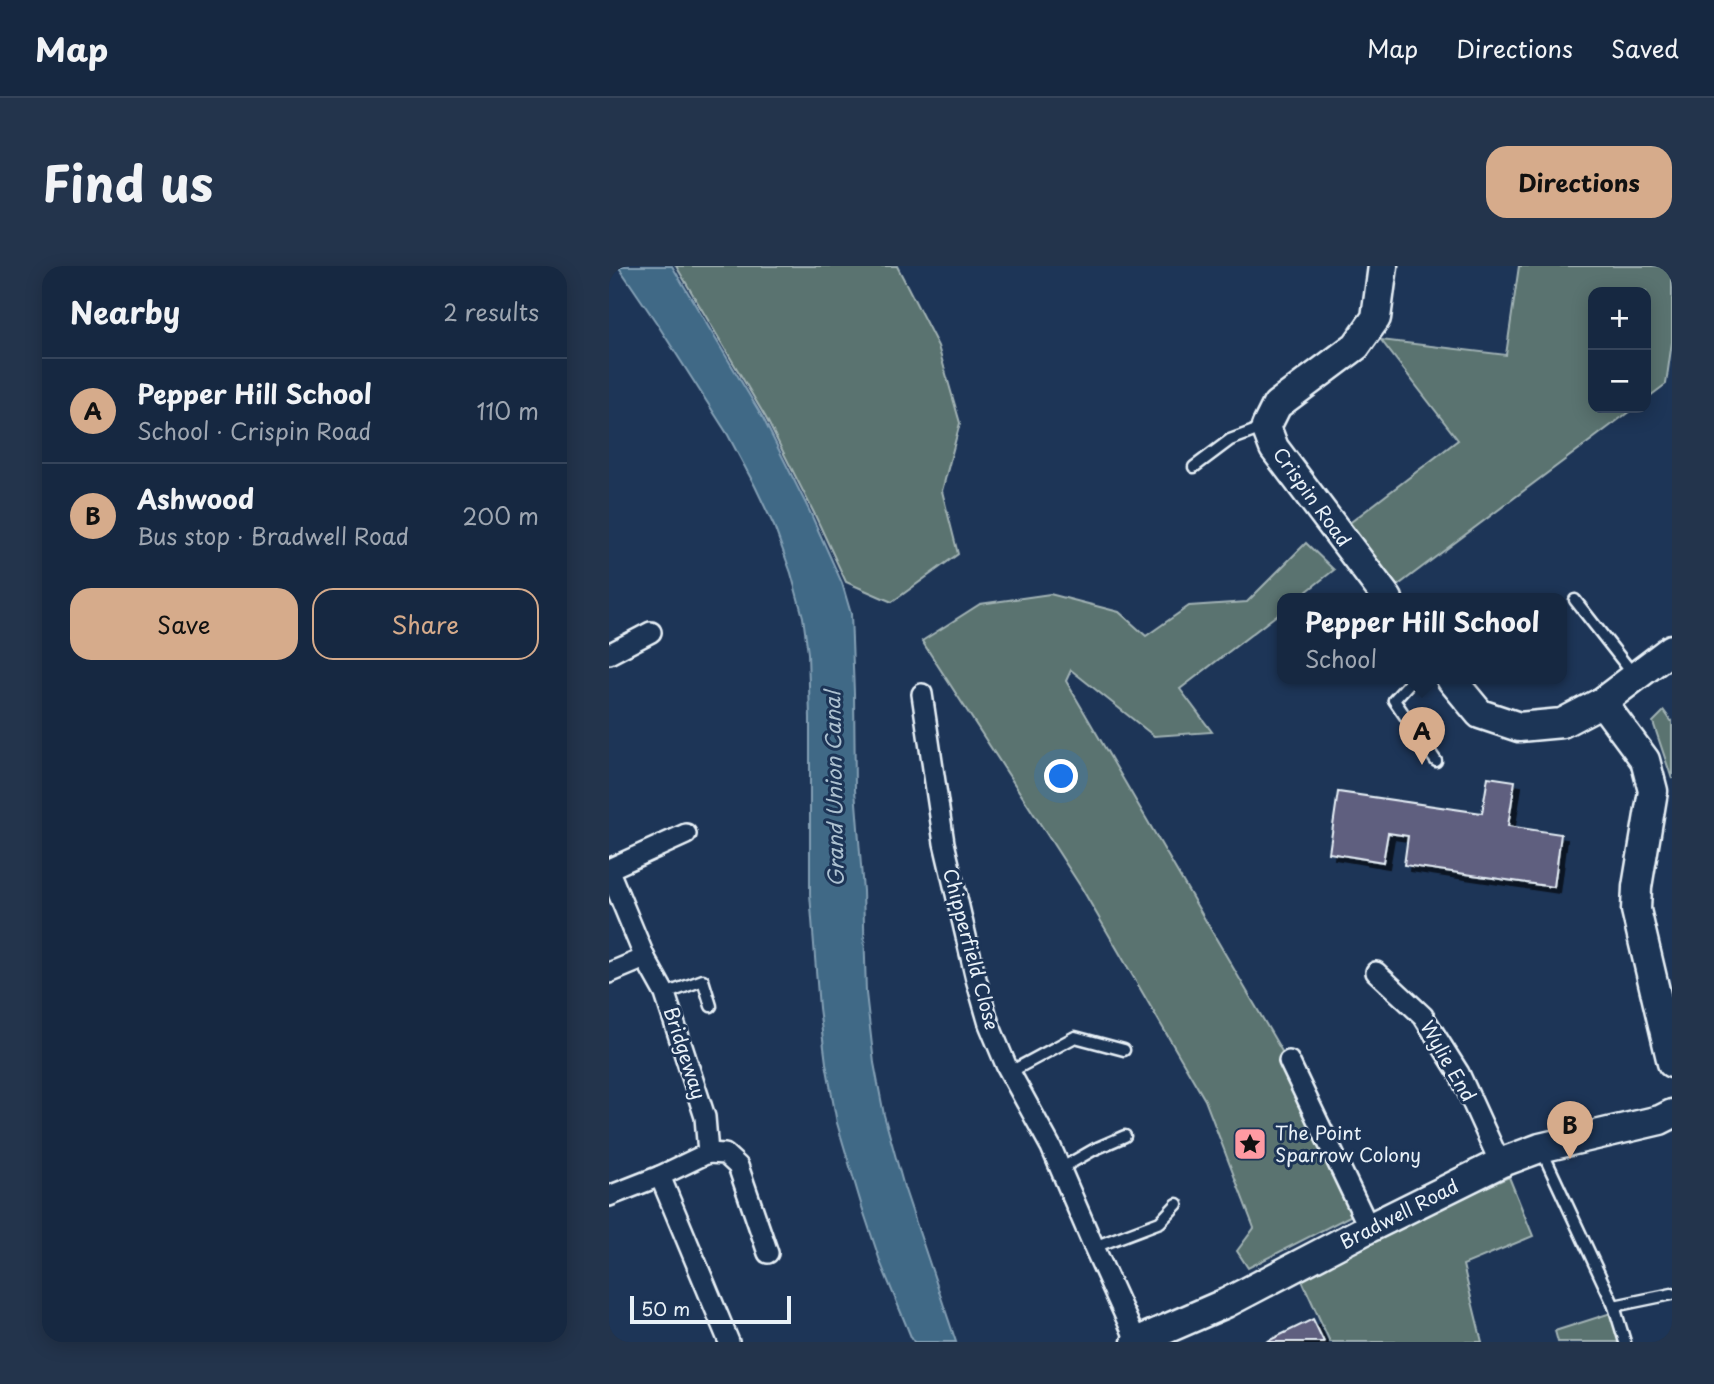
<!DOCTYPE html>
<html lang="en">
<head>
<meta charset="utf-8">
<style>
	:root { --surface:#162841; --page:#23344c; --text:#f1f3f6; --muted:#9ea6b1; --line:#35445a; --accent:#d6ab8b }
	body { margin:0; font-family:"Playpen Sans",sans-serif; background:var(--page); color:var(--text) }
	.controls { position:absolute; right:21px; top:21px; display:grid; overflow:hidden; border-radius:14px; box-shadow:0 4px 18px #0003 }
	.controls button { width:63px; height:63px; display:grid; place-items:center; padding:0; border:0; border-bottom:2px solid var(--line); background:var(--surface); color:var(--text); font:35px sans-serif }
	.scale { position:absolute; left:21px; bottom:18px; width:161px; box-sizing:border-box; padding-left:7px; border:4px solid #e8f1f8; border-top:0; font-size:19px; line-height:24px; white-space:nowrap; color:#e8f1f8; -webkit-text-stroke:5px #1d3557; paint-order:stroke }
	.you { position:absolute; left:453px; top:511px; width:24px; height:24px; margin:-18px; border:5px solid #fff; border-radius:50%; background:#1a73e8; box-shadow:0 0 0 10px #1a73e833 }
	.badge { display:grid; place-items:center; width:46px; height:46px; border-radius:50%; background:var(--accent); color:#111; font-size:23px; font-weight:700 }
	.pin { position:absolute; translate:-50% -58px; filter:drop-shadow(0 2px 4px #0008) }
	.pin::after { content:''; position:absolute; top:37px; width:24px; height:21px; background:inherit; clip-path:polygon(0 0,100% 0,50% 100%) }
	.popup { position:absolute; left:668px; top:327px; width:290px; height:91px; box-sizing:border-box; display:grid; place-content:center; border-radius:14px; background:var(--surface); filter:drop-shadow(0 2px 5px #0005); font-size:23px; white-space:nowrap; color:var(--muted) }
	.popup b { font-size:26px; color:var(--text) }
	.popup::after { content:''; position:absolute; left:50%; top:100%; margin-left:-14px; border:14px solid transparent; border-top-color:var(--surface) }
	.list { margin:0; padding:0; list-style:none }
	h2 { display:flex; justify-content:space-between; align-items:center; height:91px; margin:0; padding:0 28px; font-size:30px }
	h2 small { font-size:23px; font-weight:400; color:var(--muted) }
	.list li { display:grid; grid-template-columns:46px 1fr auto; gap:21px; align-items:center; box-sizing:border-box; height:105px; padding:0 28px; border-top:2px solid var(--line) }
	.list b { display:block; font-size:26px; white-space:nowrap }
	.list p { margin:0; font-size:23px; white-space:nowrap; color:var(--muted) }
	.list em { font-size:23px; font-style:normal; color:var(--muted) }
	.actions { display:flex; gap:14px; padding:21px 28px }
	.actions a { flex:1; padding:16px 0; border:2px solid var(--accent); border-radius:21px; text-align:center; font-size:24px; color:var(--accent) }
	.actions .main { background:var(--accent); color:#111 }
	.map { position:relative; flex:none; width:1063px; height:1076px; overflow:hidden; border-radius:21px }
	header { display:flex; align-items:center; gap:42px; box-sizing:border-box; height:98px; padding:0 35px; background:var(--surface); border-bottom:2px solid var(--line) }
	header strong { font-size:33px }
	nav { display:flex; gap:38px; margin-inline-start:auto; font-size:24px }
	.intro { display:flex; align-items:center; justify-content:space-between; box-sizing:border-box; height:168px; padding:0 42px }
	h1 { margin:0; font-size:49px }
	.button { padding:18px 32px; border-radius:21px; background:var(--accent); color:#111; font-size:24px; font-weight:700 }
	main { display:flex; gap:42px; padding:0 42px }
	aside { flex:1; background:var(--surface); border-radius:21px; box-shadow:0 4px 18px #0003 }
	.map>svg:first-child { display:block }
</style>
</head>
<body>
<header>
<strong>Map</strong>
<nav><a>Map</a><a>Directions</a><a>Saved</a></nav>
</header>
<div class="intro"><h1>Find us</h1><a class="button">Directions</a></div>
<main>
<aside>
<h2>Nearby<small>2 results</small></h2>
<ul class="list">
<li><span class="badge">A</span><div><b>Pepper Hill School</b><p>School · Crispin Road</p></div><em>110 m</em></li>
<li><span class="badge">B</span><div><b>Ashwood</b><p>Bus stop · Bradwell Road</p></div><em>200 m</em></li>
</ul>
<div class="actions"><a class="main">Save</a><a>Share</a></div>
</aside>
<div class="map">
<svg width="1063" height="1076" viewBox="0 0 1063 1076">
	<defs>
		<filter id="shadow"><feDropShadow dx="6" dy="6" stdDeviation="0" flood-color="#0009"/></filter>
	</defs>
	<rect width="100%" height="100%" fill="#1d3557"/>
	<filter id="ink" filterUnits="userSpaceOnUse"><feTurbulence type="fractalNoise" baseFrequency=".0143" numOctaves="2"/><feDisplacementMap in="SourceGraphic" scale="14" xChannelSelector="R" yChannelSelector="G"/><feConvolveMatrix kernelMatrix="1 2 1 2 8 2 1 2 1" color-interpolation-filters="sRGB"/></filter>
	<g filter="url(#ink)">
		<g fill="#5a736f" stroke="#a1b2b4" stroke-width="2">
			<polygon points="67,0 288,0 329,80 351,157 333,225 349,288 283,336 237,316 205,247 157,152"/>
			<polygon points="910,0 1063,0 1063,76 1057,118 1037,133 1037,26 984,26 984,142 1025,142 784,323 738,259 849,174 772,74 897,89"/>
			<polygon points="697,277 725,304 688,333 673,333 673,345 571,423 603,466 545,470 462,404 457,415 696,825 743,949 639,1002 628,985 645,962 596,834 472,621 313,375 371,338 441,328 510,346 537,370 580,340 638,336"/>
			<polygon points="1055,445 1063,456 1063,513 1044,456"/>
			<polygon points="900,911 924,970 854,999 873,1076 721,1076 691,1010 823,945"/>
			<polygon points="1002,1047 1010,1076 949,1076 946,1065"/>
		</g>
		<polygon fill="#3f6986" stroke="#839fb4" stroke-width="2" points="9,0 63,0 154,152 201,246 233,317 242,348 245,427 246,524 254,625 257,727 265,797 275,849 295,921 347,1076 305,1076 302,1071 272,998 253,941 228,857 217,797 210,742 201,628 201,452 199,387 194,351 182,307 165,260 146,220 119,169 47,56"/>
		<g fill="#5f5e7f" stroke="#e8f1f8" stroke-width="2" filter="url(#shadow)">
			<polygon points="879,511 906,515 899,560 952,568 945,621 795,599 799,570 779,567 774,596 720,587 729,526 873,547"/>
			<polygon points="704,1053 715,1076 657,1076"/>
		</g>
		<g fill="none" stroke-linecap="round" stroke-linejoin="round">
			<defs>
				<g id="lane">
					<polyline points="585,201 621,174 656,161"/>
					<polyline points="966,334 1024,408"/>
					<polyline points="804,413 785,434 827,495"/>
					<polyline points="56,728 94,714 102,740"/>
					<polyline points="401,806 466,771 515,784"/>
					<polyline points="933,885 1005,1040 1016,1076"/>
					<polyline points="451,903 486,883 516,870"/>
					<polyline points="485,981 551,956 568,938"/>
					<polyline points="1005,1040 1063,1028"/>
				</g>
				<g id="street">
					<polyline points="0,388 42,366"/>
					<polyline points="313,428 335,577 367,713 380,758 397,799 442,881 485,981 528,1076"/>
					<polyline points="0,603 77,568"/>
					<polyline points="0,605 36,692 56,728 96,851 99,887"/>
					<polyline points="767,706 814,750 850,807 891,897"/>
					<polyline points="0,707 36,692"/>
					<polyline points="680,795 760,962"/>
					<polyline points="51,910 120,1076"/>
					<polyline points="0,930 51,910 99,887 116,888 129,900 159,987"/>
				</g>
				<g id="secondary">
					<polyline points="774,0 767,52 747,80 668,139 657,161 665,182 779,333"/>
					<polyline points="842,413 871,448 910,461 953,457 993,436 1063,383"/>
					<polyline points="993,436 1036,494 1044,525 1028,621 1027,644 1063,797"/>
					<polyline points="527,1076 617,1037 760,962 891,897 931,882 1051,854 1063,848"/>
				</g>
			</defs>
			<use href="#lane" stroke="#e8f1f8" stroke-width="15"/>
			<use href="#street" stroke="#e8f1f8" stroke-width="24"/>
			<use href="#secondary" stroke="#e8f1f8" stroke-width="33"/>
			<use href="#lane" stroke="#1d3557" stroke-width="10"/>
			<use href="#street" stroke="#1d3557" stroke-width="19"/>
			<use href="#secondary" stroke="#1d3557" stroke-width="28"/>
		</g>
	</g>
	<defs>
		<symbol id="sight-square" viewBox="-11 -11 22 22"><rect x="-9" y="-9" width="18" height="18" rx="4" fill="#ff9aa2" stroke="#1d3557"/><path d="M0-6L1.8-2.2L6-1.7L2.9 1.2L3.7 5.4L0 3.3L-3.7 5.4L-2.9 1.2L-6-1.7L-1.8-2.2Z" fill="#111"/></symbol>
	</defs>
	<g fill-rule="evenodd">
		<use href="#sight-square" x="622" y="859" width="38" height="38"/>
	</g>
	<g text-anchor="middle" stroke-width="6" stroke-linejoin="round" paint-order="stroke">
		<g font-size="19" fill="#e8f1f8" stroke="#1d3557">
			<text transform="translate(703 231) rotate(54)" y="7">Crispin Road</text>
			<text transform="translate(362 683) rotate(75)" y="7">Chipperfield Close</text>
			<text transform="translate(76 787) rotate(72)" y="7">Bridgeway</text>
			<text transform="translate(839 795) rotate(60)" y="7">Wylie End</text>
			<text transform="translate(790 948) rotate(-27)" y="7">Bradwell Road</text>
		</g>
		<g font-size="19" fill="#e8f1f8" stroke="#1d3557" text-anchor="start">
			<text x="666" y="874">The Point<tspan x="666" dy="22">Sparrow Colony</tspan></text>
		</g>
		<g font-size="21" font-style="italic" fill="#adc1d0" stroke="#1d3557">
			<text transform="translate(226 523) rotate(-91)" y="7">Grand Union Canal</text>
		</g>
	</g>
</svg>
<div class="controls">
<button>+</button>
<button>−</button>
</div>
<div class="scale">50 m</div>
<div class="you"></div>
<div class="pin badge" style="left:813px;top:499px">A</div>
<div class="popup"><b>Pepper Hill School</b>School</div>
<div class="pin badge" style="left:961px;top:893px">B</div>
</div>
</main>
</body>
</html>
